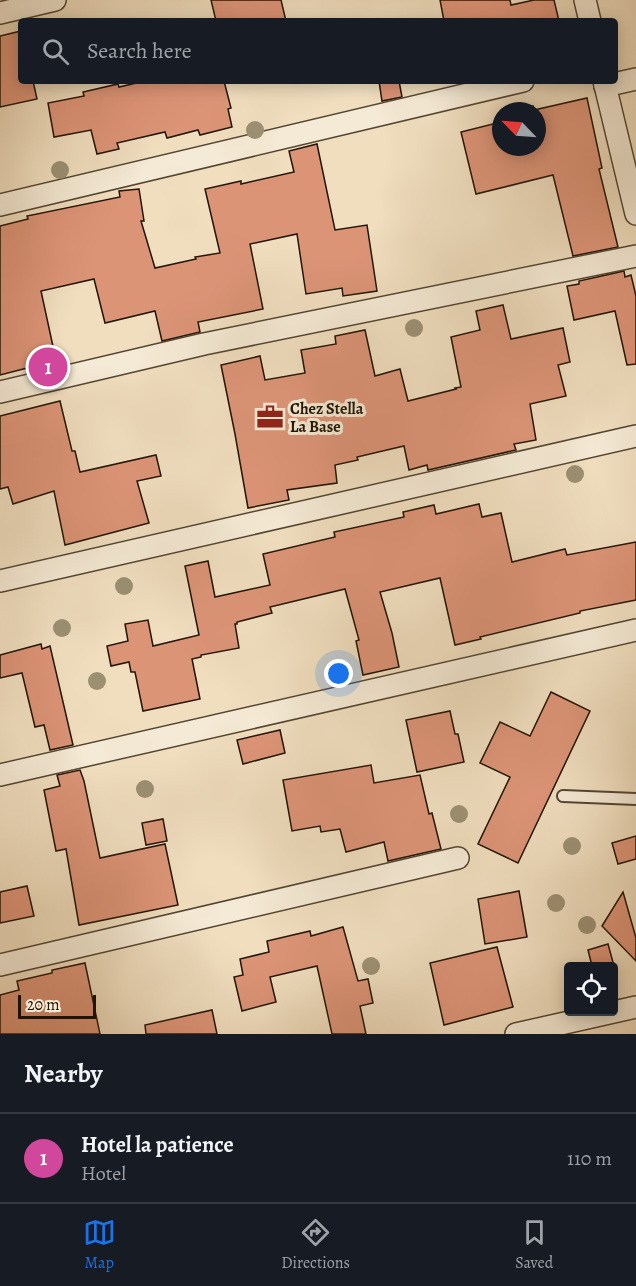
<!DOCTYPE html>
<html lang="en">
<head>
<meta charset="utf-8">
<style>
	:root { --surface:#171b24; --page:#20242c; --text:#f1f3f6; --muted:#9ea1a6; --line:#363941; --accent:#1a73e8 }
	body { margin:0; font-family:Alegreya,serif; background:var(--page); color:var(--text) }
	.controls { position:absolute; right:18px; bottom:18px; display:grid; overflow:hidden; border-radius:6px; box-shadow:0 3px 15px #0003 }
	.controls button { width:54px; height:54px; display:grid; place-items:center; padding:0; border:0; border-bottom:2px solid var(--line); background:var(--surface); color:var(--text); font:30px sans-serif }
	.compass { position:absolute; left:492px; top:102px; width:54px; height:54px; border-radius:50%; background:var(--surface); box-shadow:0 3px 15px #0003; rotate:295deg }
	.scale { position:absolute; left:18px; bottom:15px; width:78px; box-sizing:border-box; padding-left:6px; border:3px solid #201404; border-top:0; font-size:16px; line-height:21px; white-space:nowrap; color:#201404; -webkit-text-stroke:4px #f5ead5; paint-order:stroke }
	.you { position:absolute; left:339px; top:674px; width:21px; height:21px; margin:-15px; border:4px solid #fff; border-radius:50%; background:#1a73e8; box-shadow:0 0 0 9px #1a73e833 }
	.badge { display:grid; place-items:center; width:39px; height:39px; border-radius:50%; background:var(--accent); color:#fff; font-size:20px; font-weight:700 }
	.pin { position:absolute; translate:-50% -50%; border:3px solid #fff; box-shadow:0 2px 6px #0006 }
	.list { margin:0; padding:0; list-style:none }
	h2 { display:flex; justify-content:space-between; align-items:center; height:78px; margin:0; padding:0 24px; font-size:26px }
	h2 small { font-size:20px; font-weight:400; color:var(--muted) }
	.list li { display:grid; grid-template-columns:39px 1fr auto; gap:18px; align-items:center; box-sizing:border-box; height:90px; padding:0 24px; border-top:2px solid var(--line) }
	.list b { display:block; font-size:22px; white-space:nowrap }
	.list p { margin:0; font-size:20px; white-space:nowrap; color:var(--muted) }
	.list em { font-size:20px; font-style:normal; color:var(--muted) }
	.icon { flex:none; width:33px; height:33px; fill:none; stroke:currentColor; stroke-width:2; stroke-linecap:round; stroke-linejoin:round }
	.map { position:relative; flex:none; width:636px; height:1034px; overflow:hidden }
	.search { position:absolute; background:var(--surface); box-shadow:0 3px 15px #0003; left:18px; right:18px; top:18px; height:66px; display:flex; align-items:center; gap:15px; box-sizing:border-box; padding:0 21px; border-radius:6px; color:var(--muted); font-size:22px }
	.sheet { height:168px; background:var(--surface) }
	nav { display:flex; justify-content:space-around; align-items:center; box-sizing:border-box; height:84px; border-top:2px solid var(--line); background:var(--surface); font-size:16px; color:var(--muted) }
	nav a { display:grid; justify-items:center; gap:3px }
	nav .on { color:var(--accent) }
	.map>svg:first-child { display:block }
</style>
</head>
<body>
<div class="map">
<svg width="636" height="1034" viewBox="0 0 636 1034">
	<rect width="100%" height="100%" fill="#f0debf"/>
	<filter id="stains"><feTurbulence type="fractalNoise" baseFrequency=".00333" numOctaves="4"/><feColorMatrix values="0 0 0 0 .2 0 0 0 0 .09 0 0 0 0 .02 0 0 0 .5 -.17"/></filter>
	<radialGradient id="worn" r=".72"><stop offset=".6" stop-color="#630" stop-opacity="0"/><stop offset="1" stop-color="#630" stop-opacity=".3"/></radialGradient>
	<g fill="#dc9477" stroke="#201404" stroke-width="1.5">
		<polygon points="211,0 281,0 286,21 216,21"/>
		<polygon points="440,0 510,0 511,5 534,0 554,0 559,21 444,21"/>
		<polygon points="21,31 21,81 33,81 37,99 0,107 0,36"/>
		<polygon points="145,81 224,81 231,108 228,109 232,127 200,135 198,130 167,138 165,132 117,143 119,149 97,154 91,130 54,137 48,103 84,96 83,92 118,84 119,87"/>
		<polygon points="379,81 399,81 402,97 382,101"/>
		<polygon points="587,98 602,168 599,169 618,247 573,256 553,175 476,194 461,132 501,122 501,147 537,147 537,111 514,111 533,106 534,110"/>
		<polygon points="317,144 335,230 367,225 377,291 343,296 342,288 306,294 297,234 250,244 263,309 198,322 200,332 162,341 155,311 105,323 94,279 41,291 57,365 35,369 35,366 0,375 0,226 28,219 27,216 120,197 119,191 139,189 144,221 141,221 155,268 196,259 195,257 220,253 205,189 241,181 241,184 294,172 289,151"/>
		<polygon points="624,271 625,277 631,275 636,296 636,364 627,365 615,311 574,320 567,286 579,284 579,281"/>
		<polygon points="503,305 511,339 563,328 570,362 558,365 566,396 530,404 536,440 514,444 516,450 428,470 427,465 409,470 404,446 357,457 358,460 335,465 337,483 287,490 289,500 248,508 235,434 221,365 260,356 265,380 305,373 301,350 336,344 335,336 365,330 375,376 400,369 408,401 456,389 455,388 461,387 451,337 480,330 476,311"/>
		<polygon points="60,401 72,451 75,451 80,472 156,455 161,476 137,481 149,523 65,545 54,491 13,504 8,487 0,489 0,416"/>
		<polygon points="479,504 482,517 501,513 512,562 565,549 567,555 636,542 636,600 580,611 580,613 480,637 481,639 455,645 440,578 380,592 392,633 399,667 363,675 356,641 359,640 345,589 270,607 272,613 237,622 237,624 235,624 239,648 201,655 201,657 192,659 200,699 143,711 135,672 131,672 129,662 111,666 107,646 128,641 125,624 148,620 153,646 199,635 185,566 208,561 215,597 270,585 263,554 335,537 334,532 404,517 403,512 434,505 436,514"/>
		<polygon points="41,644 42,649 50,646 73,745 50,750 44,725 35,727 22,673 0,678 0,655"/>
		<polygon points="551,692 590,711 518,863 478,844 510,777 480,763 500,722 530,736"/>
		<polygon points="450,711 455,734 458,734 464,762 417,772 406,720"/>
		<polygon points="280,730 285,753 243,764 237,740"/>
		<polygon points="371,765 374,783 420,775 429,814 432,813 441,849 388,861 384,842 346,852 340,829 321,832 320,826 292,831 283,780"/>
		<polygon points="80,770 84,781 100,858 165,844 178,905 79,925 66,849 56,851 44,790 60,786 57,775"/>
		<polygon points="163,819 167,841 146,845 142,823"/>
		<polygon points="636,836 636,859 618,864 612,843"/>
		<polygon points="27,886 34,916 0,923 0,892"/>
		<polygon points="519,891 527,937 485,944 478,899"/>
		<polygon points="623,892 636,938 636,961 602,926"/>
		<polygon points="343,927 358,981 368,979 373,1003 360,1006 366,1034 332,1034 317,966 270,977 276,1002 242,1011 234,977 243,975 240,959 269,952 267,941 310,931 311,936"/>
		<polygon points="608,944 614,966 592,966 588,950"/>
		<polygon points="497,947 513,1007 444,1025 430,963"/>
		<polygon points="85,963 100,1034 0,1034 0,995 19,990 17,981 52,973 52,970"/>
		<polygon points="212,1010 217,1034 146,1034 145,1025"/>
	</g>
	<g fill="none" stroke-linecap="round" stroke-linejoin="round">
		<defs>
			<polyline id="lane" points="563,796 636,799"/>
			<g id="street">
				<polyline points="585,0 590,21"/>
				<polyline points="0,13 55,0"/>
				<polyline points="604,81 636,214"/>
				<polyline points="605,86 636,79"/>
				<polyline points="0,205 523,81"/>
				<polyline points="0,392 204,344 636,256"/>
				<polyline points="0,581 636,436"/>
				<polyline points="0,775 636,630"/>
				<polyline points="0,965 458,858"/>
				<polyline points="516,1034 636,1007"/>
			</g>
		</defs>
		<use href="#lane" stroke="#544633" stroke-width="14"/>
		<use href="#street" stroke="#544633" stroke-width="24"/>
		<use href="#lane" stroke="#f5ead5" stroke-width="10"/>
		<use href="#street" stroke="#f5ead5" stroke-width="21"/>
	</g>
	<g fill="#9c9073">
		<circle cx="255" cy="130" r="9"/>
		<circle cx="60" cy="170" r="9"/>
		<circle cx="414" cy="328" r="9"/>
		<circle cx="575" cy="474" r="9"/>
		<circle cx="124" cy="586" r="9"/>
		<circle cx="62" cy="628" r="9"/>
		<circle cx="97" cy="681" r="9"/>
		<circle cx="145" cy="789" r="9"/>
		<circle cx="459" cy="814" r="9"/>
		<circle cx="572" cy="846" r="9"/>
		<circle cx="556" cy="903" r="9"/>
		<circle cx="587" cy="925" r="9"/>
		<circle cx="371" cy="966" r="9"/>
	</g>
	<defs>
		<symbol id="office-bare" viewBox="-9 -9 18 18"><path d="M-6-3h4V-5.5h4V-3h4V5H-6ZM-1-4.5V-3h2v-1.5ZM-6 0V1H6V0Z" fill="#8f2418" stroke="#f5ead5" stroke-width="2.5" paint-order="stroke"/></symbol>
	</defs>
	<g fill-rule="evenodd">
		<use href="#office-bare" x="251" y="398" width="38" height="38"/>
	</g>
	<g text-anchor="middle" stroke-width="6" stroke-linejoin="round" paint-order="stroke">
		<g font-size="16" font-weight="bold" fill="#201404" stroke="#f5ead5" text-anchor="start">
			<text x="290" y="414">Chez Stella<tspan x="290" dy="18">La Base</tspan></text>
		</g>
	</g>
	<rect width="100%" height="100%" filter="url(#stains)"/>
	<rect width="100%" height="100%" fill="url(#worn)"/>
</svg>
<div class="controls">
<button><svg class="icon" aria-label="locate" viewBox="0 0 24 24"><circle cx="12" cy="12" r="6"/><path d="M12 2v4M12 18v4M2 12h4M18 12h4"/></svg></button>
</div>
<svg class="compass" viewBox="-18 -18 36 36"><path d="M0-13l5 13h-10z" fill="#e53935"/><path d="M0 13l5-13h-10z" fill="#9ea1a6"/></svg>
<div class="scale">20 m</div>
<div class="you"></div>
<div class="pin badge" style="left:48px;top:367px;background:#d1479c">1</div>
<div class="search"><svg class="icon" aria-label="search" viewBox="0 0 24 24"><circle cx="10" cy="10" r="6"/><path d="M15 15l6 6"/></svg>Search here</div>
</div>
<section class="sheet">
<h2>Nearby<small></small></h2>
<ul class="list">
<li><span class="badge" style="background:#d1479c">1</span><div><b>Hotel la patience</b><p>Hotel</p></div><em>110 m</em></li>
</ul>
</section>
<nav>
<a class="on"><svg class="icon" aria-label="map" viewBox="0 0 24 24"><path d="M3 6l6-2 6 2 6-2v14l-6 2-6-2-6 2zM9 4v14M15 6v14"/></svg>Map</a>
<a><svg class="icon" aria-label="directions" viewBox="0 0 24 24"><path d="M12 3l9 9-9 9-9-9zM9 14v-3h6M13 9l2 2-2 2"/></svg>Directions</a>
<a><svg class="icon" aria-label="saved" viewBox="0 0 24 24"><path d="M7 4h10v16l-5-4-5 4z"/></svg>Saved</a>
</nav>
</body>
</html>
